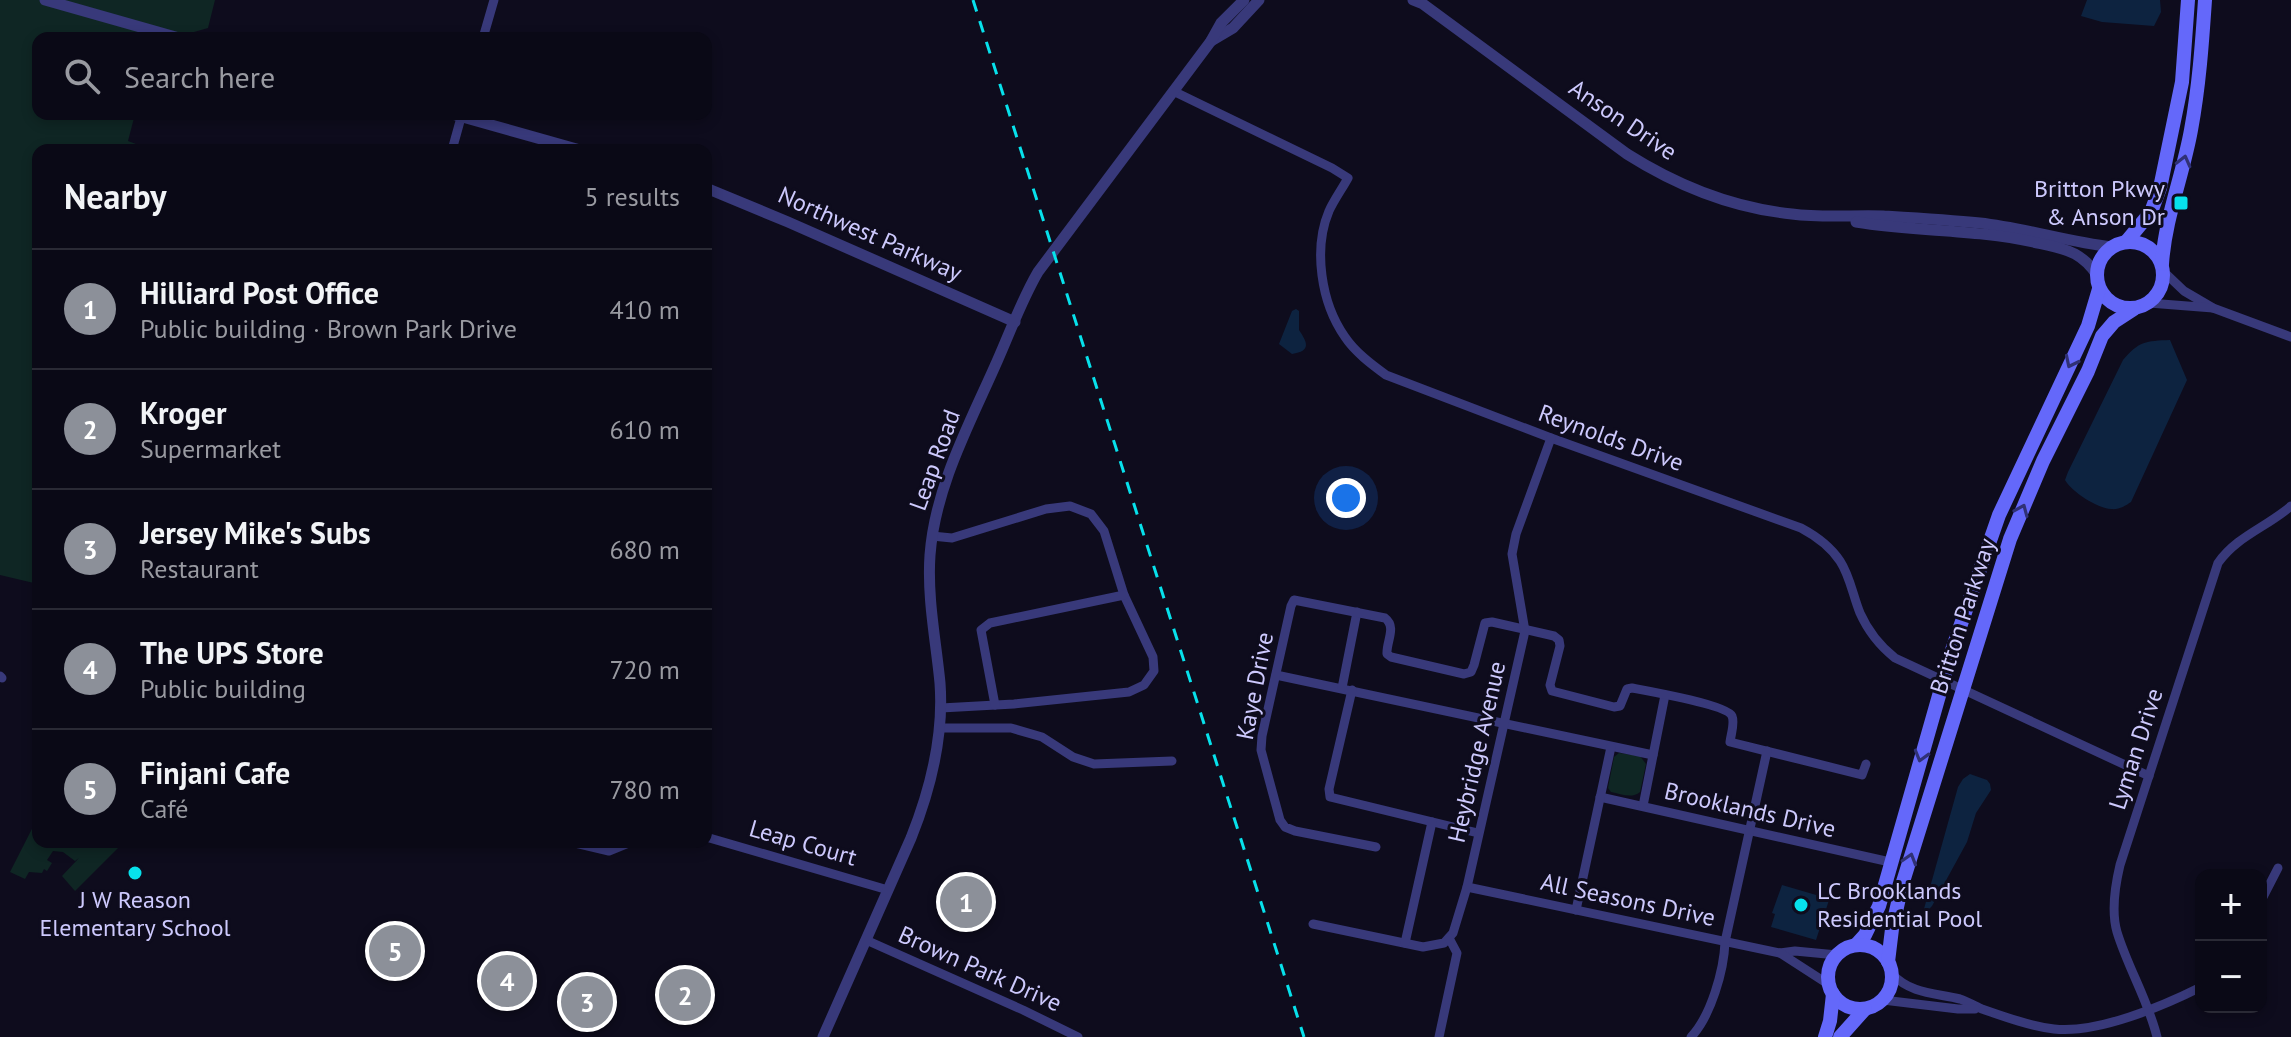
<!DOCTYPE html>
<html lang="en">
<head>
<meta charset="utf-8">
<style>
	:root { --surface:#0a0916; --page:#181723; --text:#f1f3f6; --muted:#999aa1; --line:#2a2a35; --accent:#8c9099 }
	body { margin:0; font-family:"PT Sans",sans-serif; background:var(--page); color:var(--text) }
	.controls { position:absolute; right:24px; bottom:24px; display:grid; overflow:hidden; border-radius:16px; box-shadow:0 4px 12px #0003 }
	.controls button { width:72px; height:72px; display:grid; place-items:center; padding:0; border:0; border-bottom:2px solid var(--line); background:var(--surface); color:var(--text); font:40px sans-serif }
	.you { position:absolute; left:1346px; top:498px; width:28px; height:28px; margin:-20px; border:6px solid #fff; border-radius:50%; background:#1a73e8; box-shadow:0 0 0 12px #1a73e833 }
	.badge { display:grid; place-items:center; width:52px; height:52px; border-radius:50%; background:var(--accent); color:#fff; font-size:26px; font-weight:700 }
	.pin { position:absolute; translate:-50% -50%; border:4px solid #fff; box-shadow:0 2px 8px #0006 }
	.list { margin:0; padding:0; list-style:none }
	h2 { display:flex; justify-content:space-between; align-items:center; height:104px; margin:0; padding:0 32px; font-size:34px }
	h2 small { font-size:26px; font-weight:400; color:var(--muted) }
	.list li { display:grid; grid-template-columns:52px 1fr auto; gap:24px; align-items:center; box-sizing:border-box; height:120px; padding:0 32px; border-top:2px solid var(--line) }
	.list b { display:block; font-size:30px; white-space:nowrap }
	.list p { margin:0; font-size:26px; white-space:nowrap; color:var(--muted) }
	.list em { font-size:26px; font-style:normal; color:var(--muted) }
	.icon { flex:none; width:44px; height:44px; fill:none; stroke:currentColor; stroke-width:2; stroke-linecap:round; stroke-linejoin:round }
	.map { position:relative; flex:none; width:2291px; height:1037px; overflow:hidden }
	.search { position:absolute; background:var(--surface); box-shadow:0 4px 12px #0003; left:32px; top:32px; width:680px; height:88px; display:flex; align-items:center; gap:20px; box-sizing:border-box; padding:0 28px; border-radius:16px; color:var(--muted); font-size:30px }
	.panel { position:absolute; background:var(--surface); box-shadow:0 4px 12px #0003; left:32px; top:144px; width:680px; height:704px; border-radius:16px }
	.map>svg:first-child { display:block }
</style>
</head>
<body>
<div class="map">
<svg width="2291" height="1037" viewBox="0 0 2291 1037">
	<rect width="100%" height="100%" fill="#0e0c1d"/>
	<g fill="#0f2624">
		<polygon points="0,0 215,0 208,28 173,38 38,38 38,114 135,114 128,141 152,150 38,150 38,584 0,575"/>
		<path d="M1619 753 1640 756 1646 764 1640 792C1632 799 1621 794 1611 792L1608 788 1614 757Z"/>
		<polygon points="38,817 38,842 124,842 75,891 62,876 79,858 75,861 63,852 53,851 47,860 52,863 47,871 44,869 42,873 29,872 25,879 10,872"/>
	</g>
	<g fill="#0d2340">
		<polygon points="2087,0 2160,0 2161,12 2154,26 2102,22 2081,16"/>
		<path d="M1296 309 1299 311V330C1307 342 1312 351 1292 354L1279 344 1292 311Z"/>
		<path d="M2170 340 2187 380 2131 502C2125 506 2119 510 2111 509 2097 508 2072 492 2065 480L2068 472 2123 360C2139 341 2146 341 2170 340Z"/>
		<polygon points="1970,774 1987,780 1990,784 1991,790 1976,813 1967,842 1932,906 1922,916 1958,787 1963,779"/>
		<polygon points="1782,885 1823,897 1824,896 1830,897 1816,940 1771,927 1775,914 1772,913"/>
	</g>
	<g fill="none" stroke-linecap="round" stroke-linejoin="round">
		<g stroke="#38397a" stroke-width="9">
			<polyline points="483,38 494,0"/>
			<path d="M1173 91 1332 168 1348 178C1342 189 1334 200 1329 211 1313 249 1321 303 1345 337 1355 352 1371 364 1386 375L1551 438 1801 528C1816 536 1830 546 1840 561 1850 576 1853 596 1860 613 1868 631 1880 646 1895 658L2149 776"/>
			<polyline points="452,150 462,114"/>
			<polyline points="2163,271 2184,291 2213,308 2291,337"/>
			<polyline points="2149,303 2213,308"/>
			<polyline points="932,536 952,538 1046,509 1070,506 1091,514 1104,531 1124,595 1153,657 1154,671 1144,685 1129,692 1014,704 941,708"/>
			<polyline points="1276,675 1653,755"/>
			<polyline points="0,676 2,678"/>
			<polyline points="1342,688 1357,612"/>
			<polyline points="1352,690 1329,789 1330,797 1478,833"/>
			<polyline points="995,705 981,630 990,623 1124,595"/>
			<polyline points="940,728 1011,728 1042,737 1073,757 1094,764 1172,761"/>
			<polyline points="1600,797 1890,862"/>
			<polyline points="1643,806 1665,695"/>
			<polyline points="706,837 888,890"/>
			<polyline points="571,842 609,851 631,842"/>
			<path d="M1376 847 1295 831 1285 827 1280 820 1261 750 1262 736 1291 606 1294 600 1385 618C1397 627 1386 642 1387 654L1391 657 1464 674 1471 672 1474 665 1485 623 1492 622 1554 636 1559 640 1560 646 1550 685 1552 691 1614 707 1620 706 1627 689 1632 688C1648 691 1727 705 1732 716 1735 723 1731 734 1730 742L1862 775 1866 764"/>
			<polyline points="1467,887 1780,953 1795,951 1837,955"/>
			<polyline points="2261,901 2278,868"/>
			<polyline points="1576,910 1611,747"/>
			<polyline points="1313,924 1423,947 1444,943 1453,933 1467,887 1525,631 1512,554 1516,534 1551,438"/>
			<polyline points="866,940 1023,1010 1078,1037"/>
			<polyline points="1405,943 1432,822"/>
			<polyline points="1780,953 1828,984"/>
			<path d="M1892 974C1911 994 1935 993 1960 999 1967 1001 1974 1006 1982 1009 2005 1017 2030 1026 2054 1029 2097 1034 2163 1006 2201 987"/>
			<polyline points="1883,1000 1958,1009 1975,1009"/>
			<polyline points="1439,1037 1457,953 1449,938"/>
			<path d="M1691 1037C1711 1016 1724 970 1725 942L1767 751"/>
			<path d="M2157 1037C2148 1000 2128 968 2117 932 2111 911 2115 886 2120 865L2218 563C2237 536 2267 527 2291 506"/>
		</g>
		<g stroke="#38397a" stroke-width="11">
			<polyline points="45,0 179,38"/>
			<path d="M1413 0 1423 4 1627 154C1676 185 1733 208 1792 214 1822 218 1852 215 1883 216 1915 218 1948 220 1980 223 2025 228 2068 242 2112 247"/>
			<polyline points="1211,41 1233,28 1259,0"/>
			<polyline points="452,114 580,150"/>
			<polyline points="706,188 788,222 1015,322"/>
			<path d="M1856 222C1915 232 1975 229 2033 242 2047 245 2062 247 2075 254 2084 259 2091 266 2097 275"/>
			<path d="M823 1037 911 838C931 788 944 737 940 683 936 641 927 598 930 555 935 488 968 427 995 366 1009 335 1021 301 1038 272L1211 41 1221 23 1244 0"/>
		</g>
		<g stroke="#6468fa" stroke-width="14">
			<circle cx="2130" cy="275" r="33"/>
			<polyline points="2126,242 2151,212 2160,188 2182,82 2188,0"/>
			<path d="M2162 264C2165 218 2183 175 2191 130 2199 87 2202 44 2205 0"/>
			<polyline points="1856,945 1865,935 1879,906 1952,650 1999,515 2088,326 2099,289"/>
			<circle cx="1860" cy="977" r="32"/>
			<polyline points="1888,962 1892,929 1902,885 2010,539 2043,461 2088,371 2102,336 2114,322 2134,309"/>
			<polyline points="1825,1037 1830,1021 1833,994"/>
			<polyline points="1840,1037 1865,1009"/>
		</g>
		<polyline stroke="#07e1eb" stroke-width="3" stroke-dasharray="12 10" stroke-linecap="butt" points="973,0 1304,1037"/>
	</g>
	<defs><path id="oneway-chevron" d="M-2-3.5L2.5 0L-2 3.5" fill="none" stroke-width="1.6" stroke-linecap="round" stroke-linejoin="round" transform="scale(2)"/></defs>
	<g stroke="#303175">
		<use href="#oneway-chevron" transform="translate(2184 161) rotate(-76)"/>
		<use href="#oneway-chevron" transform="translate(2071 362) rotate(116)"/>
		<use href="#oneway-chevron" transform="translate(2022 510) rotate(-67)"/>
		<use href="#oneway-chevron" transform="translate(1921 756) rotate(106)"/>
		<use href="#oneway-chevron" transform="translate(1910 859) rotate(-73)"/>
	</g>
	<g fill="#07e1eb" stroke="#0e0c1d" stroke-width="3">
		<rect x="2173" y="195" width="16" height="16" rx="4"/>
		<circle cx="135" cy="873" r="8"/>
		<circle cx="1801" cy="905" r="8"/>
	</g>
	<g text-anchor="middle" stroke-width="6" stroke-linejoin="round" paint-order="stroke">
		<g font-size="24" fill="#cdc9fd" stroke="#0e0c1d">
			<text transform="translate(1623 120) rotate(34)" y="8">Anson Drive</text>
			<text transform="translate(870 234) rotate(24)" y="8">Northwest Parkway</text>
			<text transform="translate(1611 438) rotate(20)" y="8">Reynolds Drive</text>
			<text transform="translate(935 460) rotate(-70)" y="8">Leap Road</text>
			<text transform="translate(1963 616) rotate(-72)" y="8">Britton Parkway</text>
			<text transform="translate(1255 686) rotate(-79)" y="8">Kaye Drive</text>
			<text transform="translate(2136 749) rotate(-72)" y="8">Lyman Drive</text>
			<text transform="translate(1477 752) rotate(-77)" y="8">Heybridge Avenue</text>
			<text transform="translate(1750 810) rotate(13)" y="8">Brooklands Drive</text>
			<text transform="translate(803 843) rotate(16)" y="8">Leap Court</text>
			<text transform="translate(1628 900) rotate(12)" y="8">All Seasons Drive</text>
			<text transform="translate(980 969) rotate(24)" y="8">Brown Park Drive</text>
		</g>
		<g font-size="24" fill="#cdc9fd" stroke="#0e0c1d" text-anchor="end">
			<text x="2165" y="197">Britton Pkwy<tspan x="2165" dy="28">&amp; Anson Dr</tspan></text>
			<text x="1817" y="899" text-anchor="start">LC Brooklands<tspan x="1817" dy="28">Residential Pool</tspan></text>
			<text x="135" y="908" text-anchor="middle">J W Reason<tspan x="135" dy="28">Elementary School</tspan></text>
		</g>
	</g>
</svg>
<div class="controls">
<button>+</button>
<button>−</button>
</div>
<div class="you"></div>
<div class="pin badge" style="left:966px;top:902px">1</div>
<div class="pin badge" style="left:685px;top:995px">2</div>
<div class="pin badge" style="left:587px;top:1002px">3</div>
<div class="pin badge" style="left:507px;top:981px">4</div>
<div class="pin badge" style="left:395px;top:951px">5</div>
<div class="search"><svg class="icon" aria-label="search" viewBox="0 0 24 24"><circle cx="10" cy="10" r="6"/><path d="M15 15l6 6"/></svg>Search here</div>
<section class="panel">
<h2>Nearby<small>5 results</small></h2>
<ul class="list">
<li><span class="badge">1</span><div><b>Hilliard Post Office</b><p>Public building · Brown Park Drive</p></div><em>410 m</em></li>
<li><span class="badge">2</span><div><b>Kroger</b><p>Supermarket</p></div><em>610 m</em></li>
<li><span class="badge">3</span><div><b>Jersey Mike's Subs</b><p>Restaurant</p></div><em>680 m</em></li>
<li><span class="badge">4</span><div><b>The UPS Store</b><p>Public building</p></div><em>720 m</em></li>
<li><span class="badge">5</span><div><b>Finjani Cafe</b><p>Café</p></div><em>780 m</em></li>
</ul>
</section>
</div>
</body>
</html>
